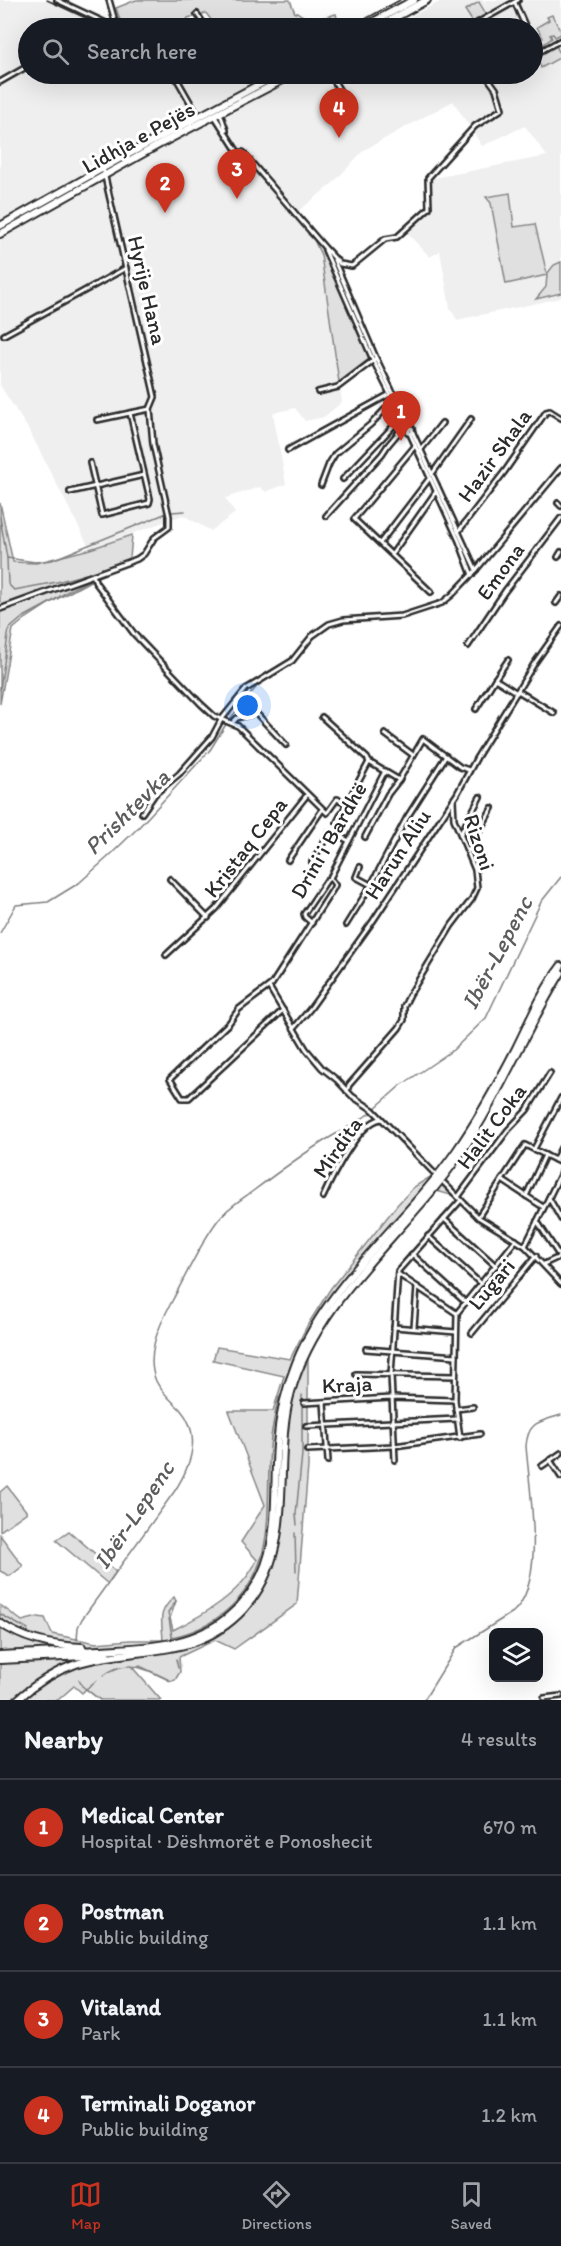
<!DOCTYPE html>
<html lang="en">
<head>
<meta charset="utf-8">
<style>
	:root { --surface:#171b24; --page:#242831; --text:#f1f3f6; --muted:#9ea1a6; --line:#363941; --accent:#c8321e }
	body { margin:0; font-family:Itim,sans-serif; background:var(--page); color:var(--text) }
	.controls { position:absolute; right:18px; bottom:18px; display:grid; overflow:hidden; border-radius:9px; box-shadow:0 6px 24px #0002 }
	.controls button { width:54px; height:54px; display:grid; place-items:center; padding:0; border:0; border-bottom:2px solid var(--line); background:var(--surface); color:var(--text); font:30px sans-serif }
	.you { position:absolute; left:248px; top:706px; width:21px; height:21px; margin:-15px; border:4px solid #fff; border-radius:50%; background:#1a73e8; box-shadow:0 0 0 9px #1a73e833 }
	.badge { display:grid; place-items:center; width:39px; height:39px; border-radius:50%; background:var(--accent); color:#fff; font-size:20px; font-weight:700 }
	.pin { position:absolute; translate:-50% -50px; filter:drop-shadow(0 2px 3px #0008) }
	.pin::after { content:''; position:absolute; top:32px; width:21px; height:18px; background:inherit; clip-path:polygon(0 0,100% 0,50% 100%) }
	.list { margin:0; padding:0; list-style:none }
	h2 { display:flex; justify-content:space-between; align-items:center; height:78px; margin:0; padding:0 24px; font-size:26px }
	h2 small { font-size:20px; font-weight:400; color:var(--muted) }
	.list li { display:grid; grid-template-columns:39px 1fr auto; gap:18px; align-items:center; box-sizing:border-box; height:96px; padding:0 24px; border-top:2px solid var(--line) }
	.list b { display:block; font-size:22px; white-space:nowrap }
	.list p { margin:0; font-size:20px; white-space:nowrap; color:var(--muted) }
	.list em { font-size:20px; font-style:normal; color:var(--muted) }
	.icon { flex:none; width:33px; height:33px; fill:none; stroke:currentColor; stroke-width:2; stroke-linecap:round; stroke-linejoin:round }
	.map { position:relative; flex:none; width:561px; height:1700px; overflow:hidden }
	.search { position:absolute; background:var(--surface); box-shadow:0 6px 24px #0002; left:18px; right:18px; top:18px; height:66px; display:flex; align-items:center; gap:15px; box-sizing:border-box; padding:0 21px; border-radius:33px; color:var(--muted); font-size:22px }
	.sheet { height:462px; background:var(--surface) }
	nav { display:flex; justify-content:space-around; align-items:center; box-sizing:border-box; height:84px; border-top:2px solid var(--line); background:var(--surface); font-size:16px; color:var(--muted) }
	nav a { display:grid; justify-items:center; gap:3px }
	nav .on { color:var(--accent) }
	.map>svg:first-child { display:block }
</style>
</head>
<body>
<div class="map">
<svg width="561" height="1700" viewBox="0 0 561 1700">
	<rect width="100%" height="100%" fill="#fff"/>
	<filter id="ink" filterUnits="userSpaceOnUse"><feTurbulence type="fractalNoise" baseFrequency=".0167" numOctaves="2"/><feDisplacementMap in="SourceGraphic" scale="12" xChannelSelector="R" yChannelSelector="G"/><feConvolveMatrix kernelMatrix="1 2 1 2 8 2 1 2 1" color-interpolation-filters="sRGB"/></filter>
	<g filter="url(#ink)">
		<polygon fill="#efefef" points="0,0 55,0 121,28 28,28 28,74 532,74 532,28 389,28 443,0 483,0 488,9 484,0 511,0 513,3 518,0 561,0 561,298 457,320 450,308 440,251 430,257 404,230 426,208 427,202 424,180 547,156 525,126 482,146 453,101 364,150 333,183 295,214 263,177 311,239 314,238 321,255 342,402 324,417 305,421 295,408 273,413 286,484 266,492 260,487 225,498 235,513 211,531 183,515 90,549 30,432 0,385"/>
		<g fill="#e0e0e0" stroke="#868686" stroke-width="1.5">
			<path d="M136 0H290L295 13 297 12C310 23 321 18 336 14L338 22 330 23 331 28H287L284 17 247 24V28H217L206 13 188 18 183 28H128L122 26 116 8Z"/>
			<polygon points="479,2 487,16 474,24 465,10"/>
			<polygon points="552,15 559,28 561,28 561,34 555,37 553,34 550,35 552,38 541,46 538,41 543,38 537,27 549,20 547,17"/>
			<polygon points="556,45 561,57 541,68 539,62 540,55"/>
			<polygon points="510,193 514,227 535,224 547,274 554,265 561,262 561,293 536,299 546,287 547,275 506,284 491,203 486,197"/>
			<polygon points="311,232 334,258 358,324 374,355 339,382 321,255 314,240 308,234"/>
			<polygon points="0,503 13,562 36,563 90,549 132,535 130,559 68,591 25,619 13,629 0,704"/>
			<path d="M435 1174 458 1197 433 1190 357 1277 308 1348V1466L297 1604 234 1649 215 1640 179 1657 180 1672 175 1680 171 1681 140 1666 132 1667 161 1700H100L86 1689 82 1693 74 1686 58 1700H0V1605L22 1621 38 1617 45 1618 52 1634 96 1643 130 1640H163C162 1620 157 1613 174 1597L176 1601 170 1618 173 1630C205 1614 241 1594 257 1560L241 1542 265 1505 229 1411H273L284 1376 213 1360 217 1347 290 1359 308 1324 331 1288 397 1205 414 1187Z"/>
			<polygon points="7,1486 27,1512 0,1531 0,1492"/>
			<polygon points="69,1531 116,1572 108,1584 56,1540"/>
			<polygon points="0,1535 23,1566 10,1576 0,1571"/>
		</g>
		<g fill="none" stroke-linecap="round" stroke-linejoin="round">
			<g stroke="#7e7e7e" stroke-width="1.5">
				<polyline points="171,512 185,511"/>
				<polyline points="0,517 7,558 8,584 14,590 57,582 86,574"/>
				<polyline points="7,558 35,562 52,560 167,513"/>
				<polyline points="0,690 9,629 22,618 92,580"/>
				<polyline points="0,933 16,905 48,902 79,883 107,858 138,828 210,750 228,721 259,684"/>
				<polyline points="374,1109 400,1086 453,1050 486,1018 541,902 561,877"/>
				<polyline points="297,1525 296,1514 302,1454 302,1395"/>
				<polyline points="295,1533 296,1571"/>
				<path d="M176 1601 168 1612 172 1637C191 1633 211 1624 226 1611 279 1566 265 1509 270 1448 271 1430 275 1414 279 1397"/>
				<polyline points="0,1614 28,1630"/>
				<path d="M77 1640 78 1627 82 1619 174 1492C191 1466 203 1435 180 1409 172 1401 161 1392 156 1381 145 1355 159 1326 171 1303 186 1276 199 1245 218 1220 227 1208 242 1199 253 1191 277 1173 300 1156 324 1141 340 1131 356 1124 371 1112"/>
				<polyline points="176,1659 178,1668"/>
				<path d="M103 1676C128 1657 146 1669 171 1681"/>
				<polyline points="79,1680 82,1686 100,1700"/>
				<polyline points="86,1689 97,1680"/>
				<path d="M424 1700 456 1648 513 1612C547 1583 529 1488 526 1446 528 1421 540 1422 561 1415"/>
			</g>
			<defs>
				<g id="street">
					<polyline points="57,0 117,28"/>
					<polyline points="109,0 117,28"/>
					<polyline points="515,3 526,28"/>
					<polyline points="197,14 206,27 205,28"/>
					<polyline points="472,28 477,23 518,0"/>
					<polyline points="532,41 539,52 561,40"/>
					<polyline points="174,74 198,116"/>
					<polyline points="330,74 345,100"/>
					<polyline points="0,82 28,66"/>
					<polyline points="220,113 226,130"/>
					<polyline points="214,115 239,154"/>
					<circle cx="242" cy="155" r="3"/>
					<polyline points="245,155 325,248 340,264 352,266 385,239 397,237 429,208 428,178 475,126 502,109 496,89 485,74"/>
					<polyline points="325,250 373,360 408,430"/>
					<polyline points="334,260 376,358 410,428"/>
					<polyline points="4,335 126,268"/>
					<polyline points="318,392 338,387 375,359"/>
					<polyline points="97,420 130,413"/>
					<polygon points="412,428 413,433 408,433 409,429"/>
					<polyline points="413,433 476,570"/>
					<polyline points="410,434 459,541 472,575"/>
					<polyline points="415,446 354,519 431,592"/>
					<polyline points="288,450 390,394"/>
					<polyline points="419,452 442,423"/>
					<polyline points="90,463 102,515 149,503 150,499 130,413 150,409 155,397 103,168"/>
					<polyline points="432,474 471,419"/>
					<polyline points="343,479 402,417"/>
					<polyline points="321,485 329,464 335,454 371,424 393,401"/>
					<polyline points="70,492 144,475"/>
					<polyline points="558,503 561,506"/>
					<polyline points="326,516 382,454 388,445 405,425"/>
					<polyline points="458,532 505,471 546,412 550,411 561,418"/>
					<polyline points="380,543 429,479"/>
					<polyline points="392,554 435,493"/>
					<polyline points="558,557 561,552"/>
					<polyline points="93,575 96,583 135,635 201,704 214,716 238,726 327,813 337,799 347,803 369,762 399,780 423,739 460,767 469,770"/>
					<polyline points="556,603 561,596"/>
					<polyline points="0,609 137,559 144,554 154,538 169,527 169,516 153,444 150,409"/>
					<polyline points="468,646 505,591 561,518"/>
					<polyline points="495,679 508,660"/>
					<polyline points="518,691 554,713"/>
					<polyline points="476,709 495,679 517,693"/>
					<polyline points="322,717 367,758 369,762"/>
					<polyline points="232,723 237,718 256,713 286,745"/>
					<polyline points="385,734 413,755"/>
					<polyline points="142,813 155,794 179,774 212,737 221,720 246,689 292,661 312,636 329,624 343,620 402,616 442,603 452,595 476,570 561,468"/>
					<polyline points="337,822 347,803"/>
					<polyline points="461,833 480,797"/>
					<polyline points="365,837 388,794 399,780"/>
					<polyline points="469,850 492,808"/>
					<polyline points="288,860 322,810"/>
					<polyline points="312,862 329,833 334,833 349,841"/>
					<polyline points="360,867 356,877 371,885 406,819 446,756"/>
					<polyline points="170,879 208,918"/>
					<polyline points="312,923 305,917 304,914 327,880 330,878 385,771"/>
					<polyline points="346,925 371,885"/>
					<polyline points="166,955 216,909 307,795"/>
					<polyline points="269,987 306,1049 322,1068 337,1080 352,1096 373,1110 435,1174"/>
					<polyline points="283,1010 189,1098 182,1098 170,1079 229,1023 239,1009 272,984 333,889 335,885 330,878"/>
					<polyline points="294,1028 310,1009 373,921 457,794 477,757 534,664 561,626"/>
					<polyline points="347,1091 349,1085 399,1028 404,1020 404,1006 410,994 452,925 472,899 477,888 475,870 454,819 453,800"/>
					<polyline points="534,1149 561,1098"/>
					<polyline points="555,1160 561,1148"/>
					<polyline points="502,1180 543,1207"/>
					<polyline points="444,1183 478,1217 525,1246 561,1284"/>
					<polyline points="526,1196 545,1155"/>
					<path d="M323 1197C332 1177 358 1123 381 1119"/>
					<polyline points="458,1197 508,1130 527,1110 550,1073"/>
					<polyline points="549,1198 561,1219"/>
					<polyline points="478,1217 525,1145 561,1163"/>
					<polyline points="444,1219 496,1266"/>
					<polyline points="537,1221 560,1257"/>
					<polyline points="428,1236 481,1284"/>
					<polyline points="525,1246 561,1173"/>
					<polyline points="412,1254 465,1302"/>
					<polyline points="544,1264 559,1257"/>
					<polyline points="398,1274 456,1313"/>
					<polyline points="394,1327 456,1332"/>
					<polyline points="414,1327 417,1287"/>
					<polyline points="472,1333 536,1256"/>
					<polyline points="366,1349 456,1356"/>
					<polyline points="356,1374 455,1376"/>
					<polyline points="324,1402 328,1461"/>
					<polyline points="304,1403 391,1398 455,1400"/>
					<polyline points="456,1409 473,1407"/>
					<polyline points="306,1426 457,1419"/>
					<polyline points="460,1438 455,1400 457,1313 516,1240"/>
					<polyline points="307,1450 394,1446 480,1434"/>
					<polyline points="395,1460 391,1375 398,1271 461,1200"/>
					<polyline points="550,1460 561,1477"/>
					<polyline points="542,1466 561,1453"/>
					<polyline points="544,1698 561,1696"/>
				</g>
				<g id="highway">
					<polyline points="362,28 414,0"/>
					<polyline points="376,28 427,0"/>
					<polyline points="0,226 123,157 279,74"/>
					<polyline points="0,234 162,143 294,74"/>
					<path d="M0 1623C24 1640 53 1646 82 1647"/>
					<path d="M0 1655C33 1653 66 1652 99 1650 145 1647 193 1648 230 1615 285 1568 272 1509 277 1445 279 1417 285 1390 296 1363 328 1282 406 1223 456 1151 479 1118 498 1083 516 1048 530 1020 542 991 561 966"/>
					<polyline points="0,1660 107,1655"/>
					<path d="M17 1700C35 1684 53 1672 76 1664 137 1645 195 1662 244 1609 299 1549 271 1464 291 1392 319 1295 405 1235 460 1154 500 1096 524 1032 561 973"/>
				</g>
			</defs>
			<use href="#street" stroke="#2b2b2b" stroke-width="8"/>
			<use href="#highway" stroke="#2b2b2b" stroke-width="10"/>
			<use href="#street" stroke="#fff" stroke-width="3"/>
			<use href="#highway" stroke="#fff" stroke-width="6"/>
			<g stroke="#2b2b2b" stroke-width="1.5">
				<polyline points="47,0 107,28"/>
				<polyline points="349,28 400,0"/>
			</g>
		</g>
	</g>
	<g text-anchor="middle" stroke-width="6" stroke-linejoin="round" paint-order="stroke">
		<g font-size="22" fill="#2b2b2b" stroke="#fff">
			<text transform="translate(138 137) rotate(-29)" y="8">Lidhja e Pejës</text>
			<text transform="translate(148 290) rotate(77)" y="8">Hyrije Hana</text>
			<text transform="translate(494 455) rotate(-54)" y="8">Hazir Shala</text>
			<text transform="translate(500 571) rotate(-54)" y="8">Emona</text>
			<text transform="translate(328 840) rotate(-60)" y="8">Drini i Bardhë</text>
			<text transform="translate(480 842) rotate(72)" y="8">Rizoni</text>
			<text transform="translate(245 847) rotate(-52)" y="8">Kristaq Cepa</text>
			<text transform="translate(397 854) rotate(-57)" y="8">Harun Aliu</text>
			<text transform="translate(491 1126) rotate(-53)" y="8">Halit Coka</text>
			<text transform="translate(337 1147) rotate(-55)" y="8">Mirdita</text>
			<text transform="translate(491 1284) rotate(-50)" y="8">Lugari</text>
			<text transform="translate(347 1384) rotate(-3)" y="8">Kraja</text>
		</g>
		<g font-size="24" font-style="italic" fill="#5c5c5c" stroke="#fff">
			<text transform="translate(127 812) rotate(-45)" y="8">Prishtevka</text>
			<text transform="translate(497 953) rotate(-62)" y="8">Ibër-Lepenc</text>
			<text transform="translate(134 1515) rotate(-56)" y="8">Ibër-Lepenc</text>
		</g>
	</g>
</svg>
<div class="controls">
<button><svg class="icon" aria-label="layers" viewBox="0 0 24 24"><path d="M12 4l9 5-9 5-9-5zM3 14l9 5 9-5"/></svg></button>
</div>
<div class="you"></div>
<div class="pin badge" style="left:401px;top:441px">1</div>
<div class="pin badge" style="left:165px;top:213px">2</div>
<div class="pin badge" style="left:237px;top:199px">3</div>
<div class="pin badge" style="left:339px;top:138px">4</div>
<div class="search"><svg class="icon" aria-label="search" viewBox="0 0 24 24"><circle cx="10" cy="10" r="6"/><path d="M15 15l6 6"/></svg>Search here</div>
</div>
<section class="sheet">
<h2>Nearby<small>4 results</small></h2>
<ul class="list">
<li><span class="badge">1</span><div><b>Medical Center</b><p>Hospital · Dëshmorët e Ponoshecit</p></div><em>670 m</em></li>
<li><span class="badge">2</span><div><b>Postman</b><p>Public building</p></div><em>1.1 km</em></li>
<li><span class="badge">3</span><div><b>Vitaland</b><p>Park</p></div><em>1.1 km</em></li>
<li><span class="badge">4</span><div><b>Terminali Doganor</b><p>Public building</p></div><em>1.2 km</em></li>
</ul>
</section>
<nav>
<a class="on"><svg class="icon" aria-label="map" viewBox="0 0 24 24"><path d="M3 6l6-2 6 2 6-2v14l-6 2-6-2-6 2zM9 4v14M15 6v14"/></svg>Map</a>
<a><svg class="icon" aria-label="directions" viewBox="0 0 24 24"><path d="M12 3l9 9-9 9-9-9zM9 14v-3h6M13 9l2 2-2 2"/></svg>Directions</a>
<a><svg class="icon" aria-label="saved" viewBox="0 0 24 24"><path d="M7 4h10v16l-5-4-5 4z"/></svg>Saved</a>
</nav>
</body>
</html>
